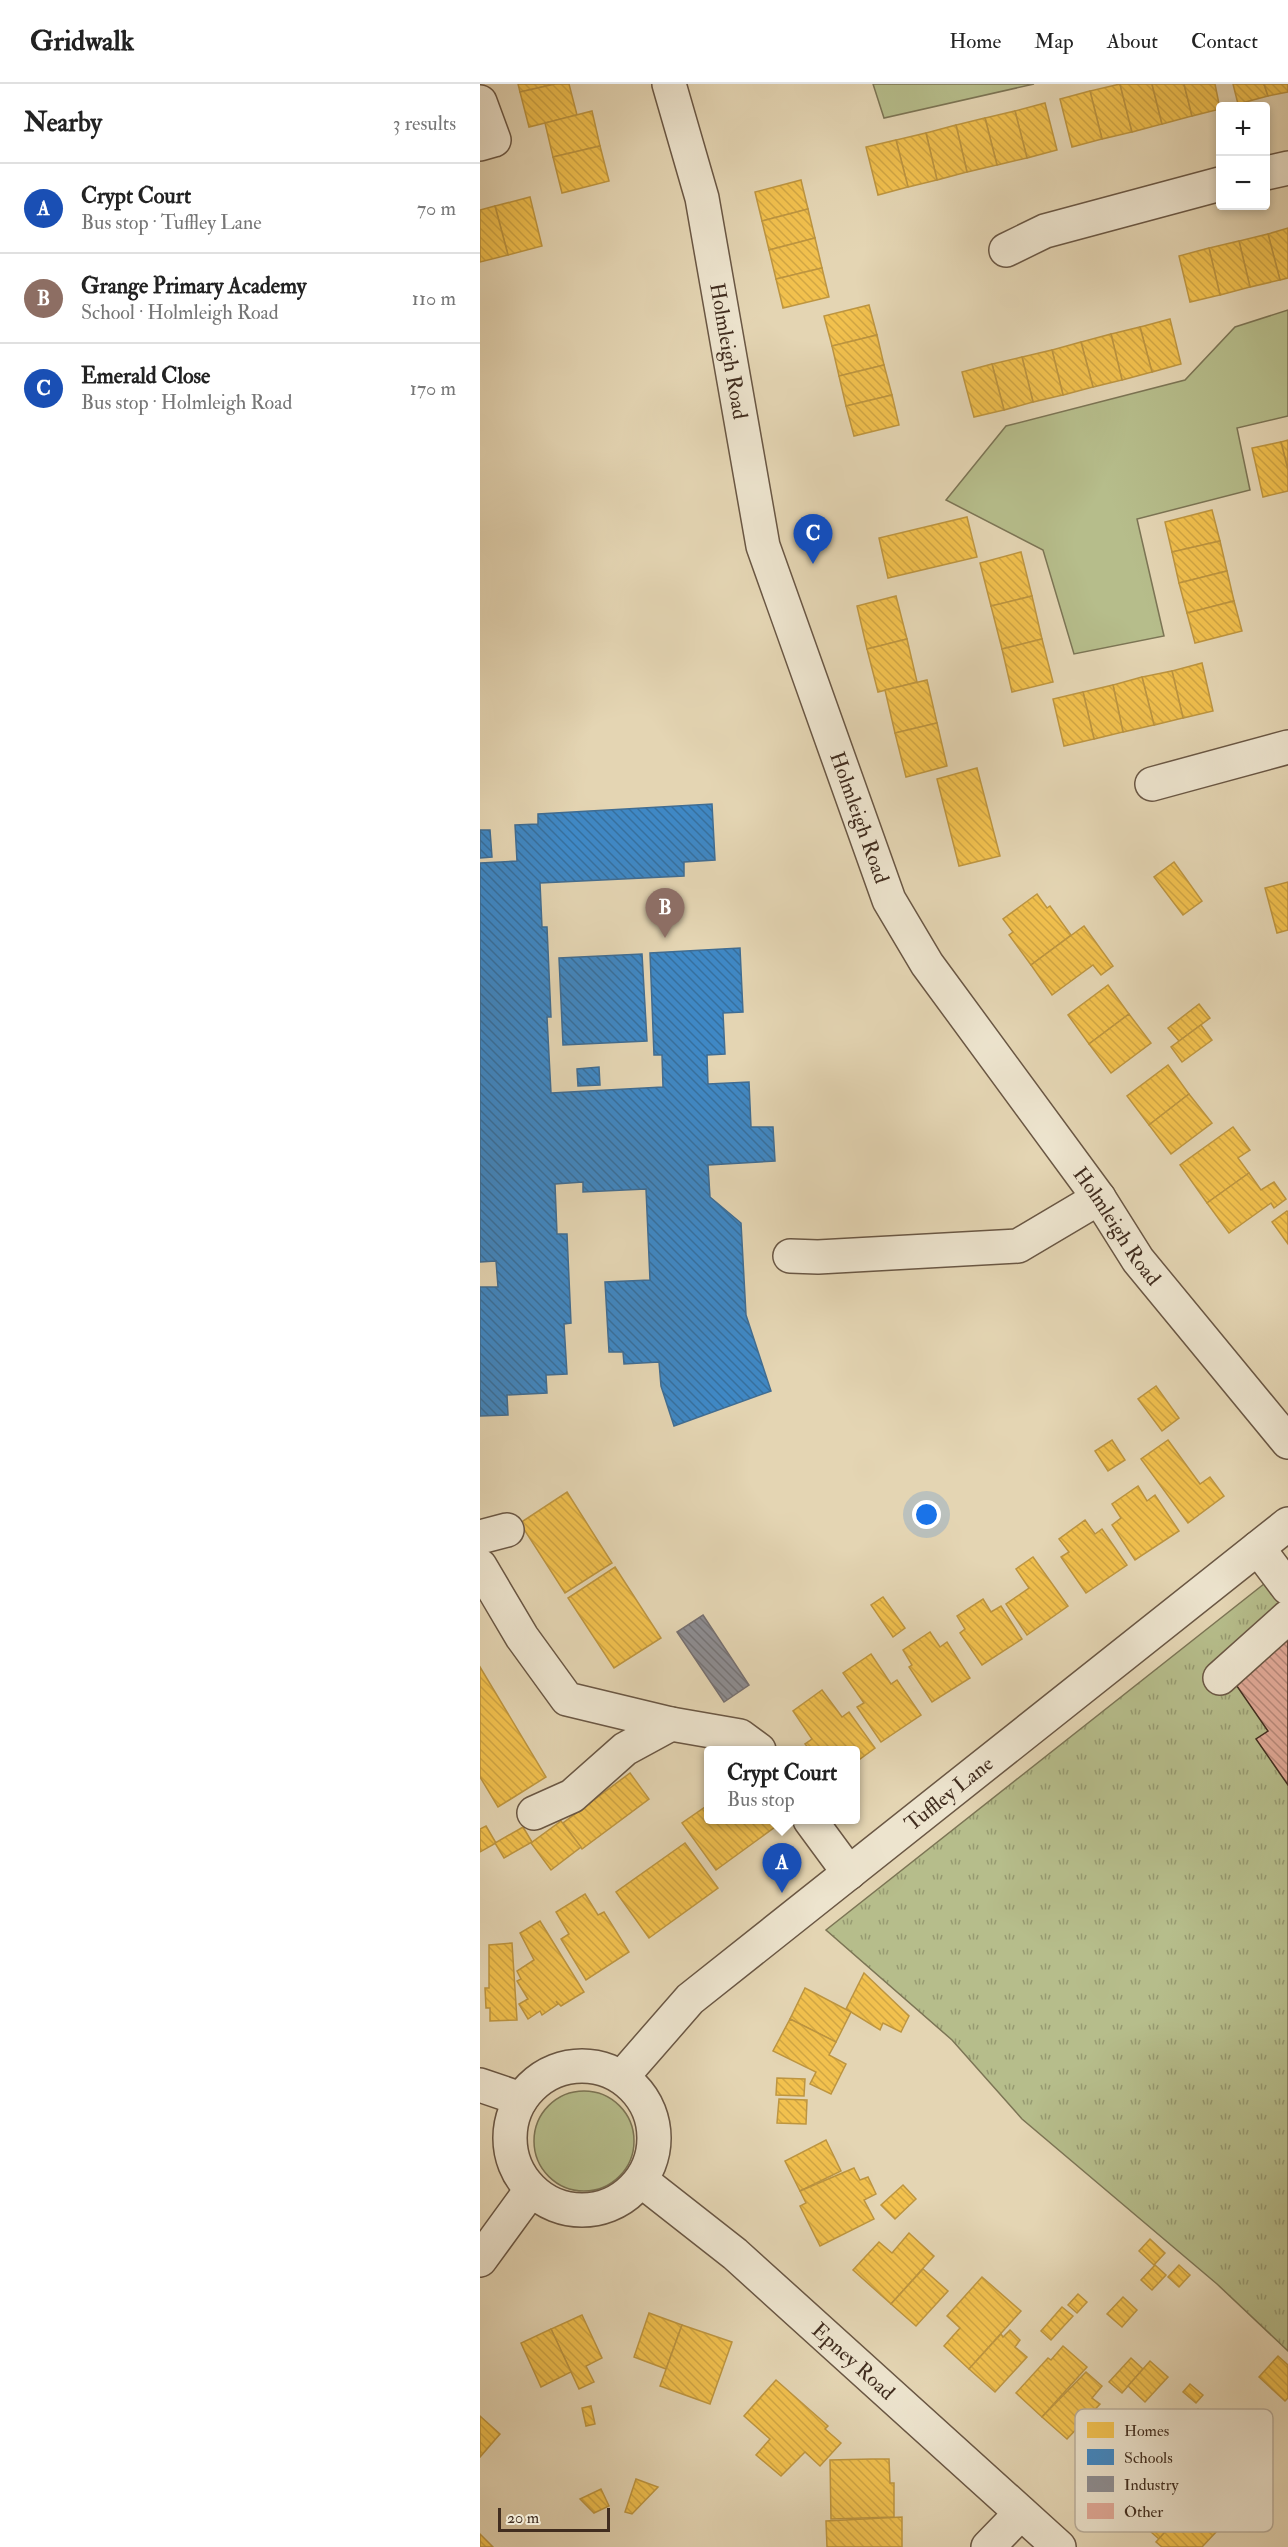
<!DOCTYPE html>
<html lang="en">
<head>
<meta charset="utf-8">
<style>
	:root { --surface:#fff; --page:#f6f6f6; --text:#222; --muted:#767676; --line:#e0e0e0; --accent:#8f2418 }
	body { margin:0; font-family:"IM FELL Double Pica",serif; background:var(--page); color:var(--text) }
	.controls { position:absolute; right:18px; top:18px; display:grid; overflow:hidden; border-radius:6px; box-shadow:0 3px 9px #0003 }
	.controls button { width:54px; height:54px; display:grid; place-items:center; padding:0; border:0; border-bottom:2px solid var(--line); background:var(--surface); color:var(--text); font:30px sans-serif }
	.scale { position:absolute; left:18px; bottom:15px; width:112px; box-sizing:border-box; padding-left:6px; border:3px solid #412d1f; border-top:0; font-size:16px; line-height:21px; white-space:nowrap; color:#412d1f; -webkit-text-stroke:4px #ede4ce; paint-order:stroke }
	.you { position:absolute; left:447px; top:1431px; width:21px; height:21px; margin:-15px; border:4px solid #fff; border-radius:50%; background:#1a73e8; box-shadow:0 0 0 9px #1a73e833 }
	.badge { display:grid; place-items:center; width:39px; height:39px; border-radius:50%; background:var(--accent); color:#fff; font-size:20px; font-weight:700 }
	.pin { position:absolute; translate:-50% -50px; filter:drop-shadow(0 2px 3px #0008) }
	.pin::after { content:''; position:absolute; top:32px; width:21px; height:18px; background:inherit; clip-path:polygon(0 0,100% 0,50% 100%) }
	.popup { position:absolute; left:224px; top:1662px; width:156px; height:78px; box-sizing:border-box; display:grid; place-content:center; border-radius:6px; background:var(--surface); filter:drop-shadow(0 2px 4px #0005); font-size:20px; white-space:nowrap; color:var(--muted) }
	.popup b { font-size:22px; color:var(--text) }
	.popup::after { content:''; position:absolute; left:50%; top:100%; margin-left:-12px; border:12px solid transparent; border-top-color:var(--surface) }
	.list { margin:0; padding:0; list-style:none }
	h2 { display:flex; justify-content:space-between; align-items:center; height:78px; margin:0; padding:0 24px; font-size:26px }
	h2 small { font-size:20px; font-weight:400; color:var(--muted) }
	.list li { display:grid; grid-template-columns:39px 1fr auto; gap:18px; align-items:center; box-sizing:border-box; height:90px; padding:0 24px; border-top:2px solid var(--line) }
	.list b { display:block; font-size:22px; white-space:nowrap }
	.list p { margin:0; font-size:20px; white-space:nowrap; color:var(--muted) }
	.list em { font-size:20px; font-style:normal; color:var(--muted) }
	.map { position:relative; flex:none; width:808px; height:2463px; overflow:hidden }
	header { display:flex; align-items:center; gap:36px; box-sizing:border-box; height:84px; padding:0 30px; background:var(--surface); border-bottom:2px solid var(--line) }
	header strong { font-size:28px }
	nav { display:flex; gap:33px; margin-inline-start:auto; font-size:21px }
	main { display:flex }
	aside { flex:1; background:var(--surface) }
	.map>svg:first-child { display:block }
</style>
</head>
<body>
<header>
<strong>Gridwalk</strong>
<nav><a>Home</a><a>Map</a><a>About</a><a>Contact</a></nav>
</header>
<main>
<aside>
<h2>Nearby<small>3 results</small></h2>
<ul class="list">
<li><span class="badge" style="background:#1a4fb4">A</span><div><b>Crypt Court</b><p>Bus stop · Tuffley Lane</p></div><em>70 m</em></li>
<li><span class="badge" style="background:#8d6e63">B</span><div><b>Grange Primary Academy</b><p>School · Holmleigh Road</p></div><em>110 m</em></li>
<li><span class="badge" style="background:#1a4fb4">C</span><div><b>Emerald Close</b><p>Bus stop · Holmleigh Road</p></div><em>170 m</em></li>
</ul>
</aside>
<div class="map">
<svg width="808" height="2463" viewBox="0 0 808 2463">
	<defs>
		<pattern id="park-tufts" width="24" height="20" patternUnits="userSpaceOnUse" patternTransform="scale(1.5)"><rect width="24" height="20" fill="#b6bd8b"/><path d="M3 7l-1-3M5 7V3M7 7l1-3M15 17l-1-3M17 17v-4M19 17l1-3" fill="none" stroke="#969a71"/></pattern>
		<pattern id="homes-back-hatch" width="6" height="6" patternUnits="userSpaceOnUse" patternTransform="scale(1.5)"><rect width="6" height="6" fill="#f2c14e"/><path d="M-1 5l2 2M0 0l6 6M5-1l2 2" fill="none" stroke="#d1a644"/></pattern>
		<pattern id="schools-back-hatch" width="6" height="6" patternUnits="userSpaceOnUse" patternTransform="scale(1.5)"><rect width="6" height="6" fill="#3f88c5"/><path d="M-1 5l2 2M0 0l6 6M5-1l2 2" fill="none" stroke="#36709f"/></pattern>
		<pattern id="industry-back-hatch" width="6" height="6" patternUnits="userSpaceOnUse" patternTransform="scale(1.5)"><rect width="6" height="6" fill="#8d8d92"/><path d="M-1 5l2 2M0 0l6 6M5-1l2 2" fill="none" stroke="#757477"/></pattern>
		<pattern id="building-back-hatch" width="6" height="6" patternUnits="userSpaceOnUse" patternTransform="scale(1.5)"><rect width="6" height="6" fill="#e0a896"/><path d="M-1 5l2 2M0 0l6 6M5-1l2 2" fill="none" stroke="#b7897a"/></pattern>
	</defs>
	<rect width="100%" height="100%" fill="#e4d5b3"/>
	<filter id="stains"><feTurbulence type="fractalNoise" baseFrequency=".00333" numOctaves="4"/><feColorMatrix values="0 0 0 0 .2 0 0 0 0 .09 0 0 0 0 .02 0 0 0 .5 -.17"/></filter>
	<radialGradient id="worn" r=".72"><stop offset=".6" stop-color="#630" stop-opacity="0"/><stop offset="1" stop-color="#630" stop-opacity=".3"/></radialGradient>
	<g fill="#b6bd8b" stroke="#7c7555" stroke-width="1.5">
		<polygon points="393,0 554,0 404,34"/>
		<polygon points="808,226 808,332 757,344 770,406 657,435 684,552 594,570 563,466 466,416 526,342 705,296 755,243"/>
		<circle cx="104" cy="2057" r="50"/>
	</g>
	<polygon fill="url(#park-tufts)" stroke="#7c7555" stroke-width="1.5" points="808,1481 808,2267 737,2200 542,2035 472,1956 346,1846"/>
	<g fill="url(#homes-back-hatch)" stroke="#bd9540" stroke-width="1.5">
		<polygon points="38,0 75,0 40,8"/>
		<polygon points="75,0 89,0 97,31 49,43 40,8"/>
		<polygon points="640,0 652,48 622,55 610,7"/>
		<polygon points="640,0 672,0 682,40 652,48"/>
		<polygon points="672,0 704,0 712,32 682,40"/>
		<polygon points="704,0 735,0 740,25 712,32"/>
		<polygon points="753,0 784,0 788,12 758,20"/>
		<polygon points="784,0 808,0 808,8 788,12"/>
		<polygon points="610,7 622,55 592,63 580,15"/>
		<polygon points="565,19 577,66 547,74 535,27"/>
		<polygon points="112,27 120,62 73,73 65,39"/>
		<polygon points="535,27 547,74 517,81 505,34"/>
		<polygon points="505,34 517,81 487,88 476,41"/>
		<polygon points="476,41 487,88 457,96 446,49"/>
		<polygon points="446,49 457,96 428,103 416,56"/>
		<polygon points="416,56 428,103 398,111 386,63"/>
		<polygon points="120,62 129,97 82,109 73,73"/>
		<polygon points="321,96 328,125 282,137 275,108"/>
		<polygon points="50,113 62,162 28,171 15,122"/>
		<polygon points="15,122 28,171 0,178 0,126"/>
		<polygon points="328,125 335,154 289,166 282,137"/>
		<polygon points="808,144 808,194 800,196 788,150"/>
		<polygon points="788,150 800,196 770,203 759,157"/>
		<polygon points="335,154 342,184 296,195 289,166"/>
		<polygon points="759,157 770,203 740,211 729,164"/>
		<polygon points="729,164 740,211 710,218 699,172"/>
		<polygon points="342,184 349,213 303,224 296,195"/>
		<polygon points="389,221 397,251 352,262 344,232"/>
		<polygon points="690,235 701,280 672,288 660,243"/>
		<polygon points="660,243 672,288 642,296 631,250"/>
		<polygon points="631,250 642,296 613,303 601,258"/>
		<polygon points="397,251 404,281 359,292 352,262"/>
		<polygon points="601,258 613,303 583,311 572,266"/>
		<polygon points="572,266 583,311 553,318 542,273"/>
		<polygon points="542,273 553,318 524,326 512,280"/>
		<polygon points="512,280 524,326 494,333 482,288"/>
		<polygon points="404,281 412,311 366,322 359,292"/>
		<polygon points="412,311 419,341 374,352 366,322"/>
		<polygon points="808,356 808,386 801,358"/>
		<polygon points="801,358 808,386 808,407 783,413 772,364"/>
		<polygon points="732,426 740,457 692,468 685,438"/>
		<polygon points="487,433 497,473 408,494 399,454"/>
		<polygon points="740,457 747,487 699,499 692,468"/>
		<polygon points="541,468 552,512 511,522 500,479"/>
		<polygon points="747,487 754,517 707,529 699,499"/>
		<polygon points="416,512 427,555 387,565 377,522"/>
		<polygon points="552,512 562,555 522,565 511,522"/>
		<polygon points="754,517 762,547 715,559 707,529"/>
		<polygon points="427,555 437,598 398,608 387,565"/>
		<polygon points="562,555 573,598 532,608 522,565"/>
		<polygon points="722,579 733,627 703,634 692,587"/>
		<polygon points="692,587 703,634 674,641 662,593"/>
		<polygon points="662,593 674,641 643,648 633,601"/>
		<polygon points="447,596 457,639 415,649 405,606"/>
		<polygon points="633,601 643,648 614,655 603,608"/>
		<polygon points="603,608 614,655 584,662 573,615"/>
		<polygon points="457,639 467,682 426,693 415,649"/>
		<polygon points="497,684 520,772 479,782 457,695"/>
		<polygon points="694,778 722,817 703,831 674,793"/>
		<polygon points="808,798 808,846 797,849 785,804"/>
		<polygon points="557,810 567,824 570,822 591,851 551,881 529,851 533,848 523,835"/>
		<polygon points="604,842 633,882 621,891 613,881 572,911 551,881"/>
		<polygon points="628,901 649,930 609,960 588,931"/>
		<polygon points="719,920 730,934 699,957 688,944"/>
		<polygon points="649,930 671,959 631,989 609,960"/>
		<polygon points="721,941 732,956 702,978 691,963"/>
		<polygon points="688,981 709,1010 669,1041 647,1012"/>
		<polygon points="709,1010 732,1039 691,1070 669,1041"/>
		<polygon points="753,1043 770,1066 758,1074 769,1089 727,1119 700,1081"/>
		<polygon points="769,1089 781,1106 794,1098 806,1115 794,1124 791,1119 749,1149 727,1119"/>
		<polygon points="807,1127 808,1128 808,1160 792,1138"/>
		<polygon points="676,1302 699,1334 682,1347 658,1315"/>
		<polygon points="632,1356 645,1376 628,1387 615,1367"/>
		<polygon points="688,1356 720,1400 730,1393 744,1412 708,1439 661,1375"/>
		<polygon points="658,1402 667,1417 675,1411 699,1447 655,1476 632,1441 641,1434 632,1420"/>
		<polygon points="87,1408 132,1479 85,1509 40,1439"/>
		<polygon points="605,1436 615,1450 622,1445 647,1481 606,1509 581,1473 589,1468 579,1455"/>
		<polygon points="553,1473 588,1522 547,1551 526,1520 549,1504 536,1485"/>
		<polygon points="135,1483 181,1554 134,1584 88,1514"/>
		<polygon points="403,1513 425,1544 413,1553 391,1521"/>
		<polygon points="503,1515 511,1528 521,1522 542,1555 502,1581 480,1549 485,1545 477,1532"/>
		<polygon points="450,1548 460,1563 467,1558 490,1594 452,1618 429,1583 432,1581 423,1566"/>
		<polygon points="391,1570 411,1600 417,1596 441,1631 401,1658 377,1623 384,1619 363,1589"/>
		<polygon points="0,1583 66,1693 18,1723 0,1693"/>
		<polygon points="342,1606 362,1633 369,1628 395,1664 376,1678 376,1666 330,1666 325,1660 332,1655 313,1627"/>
		<polygon points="150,1689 169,1715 102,1765 83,1739"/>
		<polygon points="228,1721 228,1736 300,1736 302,1738 236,1786 202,1739"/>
		<polygon points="81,1737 101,1763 71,1786 51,1759"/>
		<polygon points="6,1742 16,1759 0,1768 0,1745"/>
		<polygon points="43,1743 52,1758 24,1774 15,1759"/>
		<polygon points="205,1759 238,1804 169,1854 136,1808"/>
		<polygon points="105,1810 118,1831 124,1828 149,1868 106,1896 81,1855 89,1850 76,1828"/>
		<polygon points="60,1837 104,1908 81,1922 76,1917 78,1920 62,1931 60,1927 48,1935 39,1920 48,1915 37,1897 41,1895 37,1887 54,1876 40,1849"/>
		<polygon points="32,1859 37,1936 10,1937 10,1924 6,1924 5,1904 9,1904 9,1861"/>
		<polygon points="384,1889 429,1932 421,1948 403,1939 400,1946 366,1925"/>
		<polygon points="325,1904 371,1928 356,1958 310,1935"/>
		<polygon points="310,1935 356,1958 349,1971 366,1980 351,2010 330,2000 336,1988 293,1967"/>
		<polygon points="297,1994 325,1995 324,2012 296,2011"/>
		<polygon points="299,2015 327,2016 326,2040 297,2039"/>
		<polygon points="346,2056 361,2087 320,2107 305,2077"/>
		<polygon points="374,2084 380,2096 388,2093 396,2110 384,2116 394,2135 340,2162 320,2122 326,2119 320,2107"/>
		<polygon points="423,2101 436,2115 415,2135 401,2121"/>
		<polygon points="429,2149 454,2172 411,2220 373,2186 399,2158 412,2169"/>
		<polygon points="670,2155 685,2169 674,2181 659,2167"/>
		<polygon points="675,2181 686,2191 672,2206 661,2196"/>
		<polygon points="699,2181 710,2191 699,2203 688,2193"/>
		<polygon points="443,2185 468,2207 436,2242 411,2220"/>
		<polygon points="502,2193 541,2227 489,2285 464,2262 480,2244 467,2232"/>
		<polygon points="598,2210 607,2218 597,2229 588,2221"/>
		<polygon points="643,2213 657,2226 642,2243 627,2230"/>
		<polygon points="582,2223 593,2232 571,2256 561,2247"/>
		<polygon points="169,2229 202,2241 186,2285 154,2273"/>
		<polygon points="102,2231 122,2274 106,2282 114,2298 99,2305 71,2245"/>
		<polygon points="202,2241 252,2258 230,2320 180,2302"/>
		<polygon points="71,2245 91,2288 61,2303 41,2259"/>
		<polygon points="530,2246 540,2256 535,2263 547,2273 515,2308 489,2285 521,2250 523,2253"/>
		<polygon points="583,2262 607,2283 562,2333 536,2309 568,2274 571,2276"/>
		<polygon points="798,2272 808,2281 808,2314 805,2317 779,2293"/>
		<polygon points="651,2274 663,2285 642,2309 629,2298"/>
		<polygon points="670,2277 688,2293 665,2318 648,2302"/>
		<polygon points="606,2288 622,2302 612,2314 620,2320 587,2355 562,2333"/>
		<polygon points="296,2296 348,2342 345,2345 361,2359 340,2382 325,2368 301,2392 276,2371 290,2355 264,2332"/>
		<polygon points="710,2300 723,2311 716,2319 703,2308"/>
		<polygon points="111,2322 115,2340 106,2342 102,2324"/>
		<polygon points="718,2325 732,2337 703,2369 690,2356"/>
		<polygon points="0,2332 20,2350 0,2373"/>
		<polygon points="632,2332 658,2355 626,2390 601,2367"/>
		<polygon points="667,2345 682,2359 674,2369 684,2378 652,2413 626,2390"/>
		<polygon points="392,2375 409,2375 410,2399 414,2399 414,2433 351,2435 350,2376"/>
		<polygon points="778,2390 789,2399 765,2425 755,2416"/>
		<polygon points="156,2395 178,2403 152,2430 145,2428"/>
		<polygon points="686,2400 709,2421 679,2455 655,2434"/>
		<polygon points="121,2405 129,2422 114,2429 100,2415"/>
		<polygon points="709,2421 737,2447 722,2463 682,2463 676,2458"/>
		<polygon points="422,2433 422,2463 347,2463 346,2437"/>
		<polygon points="0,2450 13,2463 0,2463"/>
	</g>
	<g fill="url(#schools-back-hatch)" stroke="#406d93" stroke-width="1.5">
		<polygon points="232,720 235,776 204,778 204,792 60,799 62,843 67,843 71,933 67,933 71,1009 183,1003 182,971 174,971 170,869 260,864 263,928 243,929 245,970 227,971 228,1000 269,998 271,1043 293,1043 295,1077 228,1081 230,1113 261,1139 266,1231 291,1307 194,1342 181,1302 179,1278 144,1280 143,1268 129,1268 125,1198 170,1196 166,1105 103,1108 103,1098 75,1100 77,1150 87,1150 91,1239 84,1240 87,1290 66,1291 67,1309 27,1311 28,1331 0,1332 0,1203 18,1203 16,1177 0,1178 0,779 37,777 35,741 58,740 58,730"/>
		<polygon points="0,746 10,746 12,773 0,774"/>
		<polygon points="162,870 167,957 83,961 79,874"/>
		<polygon points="119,983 120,1001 98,1002 97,985"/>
	</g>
	<polygon fill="url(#industry-back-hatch)" stroke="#767070" stroke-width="1.5" points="223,1531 269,1601 244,1618 197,1548"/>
	<polygon fill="url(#building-back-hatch)" stroke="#412d1f" stroke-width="1.5" points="808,1556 808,1701 776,1655 788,1647 752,1595"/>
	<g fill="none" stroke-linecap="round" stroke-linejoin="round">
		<defs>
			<g id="minor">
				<path id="s1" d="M189 0 222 114 283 462 409 816 447 880 619 1114 658 1176 808 1358"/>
				<polyline points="0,18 14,56 0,60"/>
				<polyline points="786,89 808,84"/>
				<polyline points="526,166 565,147 740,100"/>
				<polyline points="672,700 808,663"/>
				<polyline points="310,1172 338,1173 538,1162 619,1114"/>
				<polyline points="0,1453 27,1446"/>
				<polyline points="778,1464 808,1504"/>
				<polyline points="0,1482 42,1553 87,1615 191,1640 260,1652 279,1666"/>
				<polyline points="740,1594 808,1533"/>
				<polyline points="54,1729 92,1712 145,1665 191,1640"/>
				<polyline points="330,1736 369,1789"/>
				<circle cx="102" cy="2054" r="72"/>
				<path id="s2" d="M142 1993 210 1915 808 1440"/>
				<polyline points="0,2001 41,2015"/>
				<path id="s3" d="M162 2097 255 2170 579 2463"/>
				<polyline points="0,2176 51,2106"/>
				<polyline points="508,2463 541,2429"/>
			</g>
		</defs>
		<use href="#minor" stroke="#6a5744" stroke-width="36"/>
		<use href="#minor" stroke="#ede4ce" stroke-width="33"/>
	</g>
	<g text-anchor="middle" stroke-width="6" stroke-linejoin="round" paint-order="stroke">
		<g font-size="21" fill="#412d1f" stroke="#ede4ce">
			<text dy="7" stroke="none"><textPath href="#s1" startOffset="274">Holmleigh Road</textPath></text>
			<text dy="7" stroke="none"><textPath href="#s1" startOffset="760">Holmleigh Road</textPath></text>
			<text dy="7" stroke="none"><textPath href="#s1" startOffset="1246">Holmleigh Road</textPath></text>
			<text dy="7" stroke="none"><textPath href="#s2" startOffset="434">Tuffley Lane</textPath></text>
			<text dy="7" stroke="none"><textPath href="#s3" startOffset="278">Epney Road</textPath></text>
		</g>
	</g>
	<rect x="595" y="2325" width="198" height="123" rx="9" fill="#ede4ce" stroke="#b9ad9a" stroke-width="1.5"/>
	<rect x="607" y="2338" width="27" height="16" fill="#f2c14e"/>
	<rect x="607" y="2365" width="27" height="16" fill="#3f88c5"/>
	<rect x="607" y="2392" width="27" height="16" fill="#8d8d92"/>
	<rect x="607" y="2419" width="27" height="16" fill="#e0a896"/>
	<g font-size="16" fill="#412d1f">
		<text x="644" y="2352">Homes</text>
		<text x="644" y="2379">Schools</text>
		<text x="644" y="2406">Industry</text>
		<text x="644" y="2433">Other</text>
	</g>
	<rect width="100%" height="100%" filter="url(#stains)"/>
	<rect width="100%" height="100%" fill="url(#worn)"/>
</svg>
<div class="controls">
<button>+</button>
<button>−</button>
</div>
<div class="scale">20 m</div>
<div class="you"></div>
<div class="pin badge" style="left:302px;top:1809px;background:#1a4fb4">A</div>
<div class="popup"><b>Crypt Court</b>Bus stop</div>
<div class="pin badge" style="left:185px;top:854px;background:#8d6e63">B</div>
<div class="pin badge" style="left:333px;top:480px;background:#1a4fb4">C</div>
</div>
</main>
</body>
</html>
